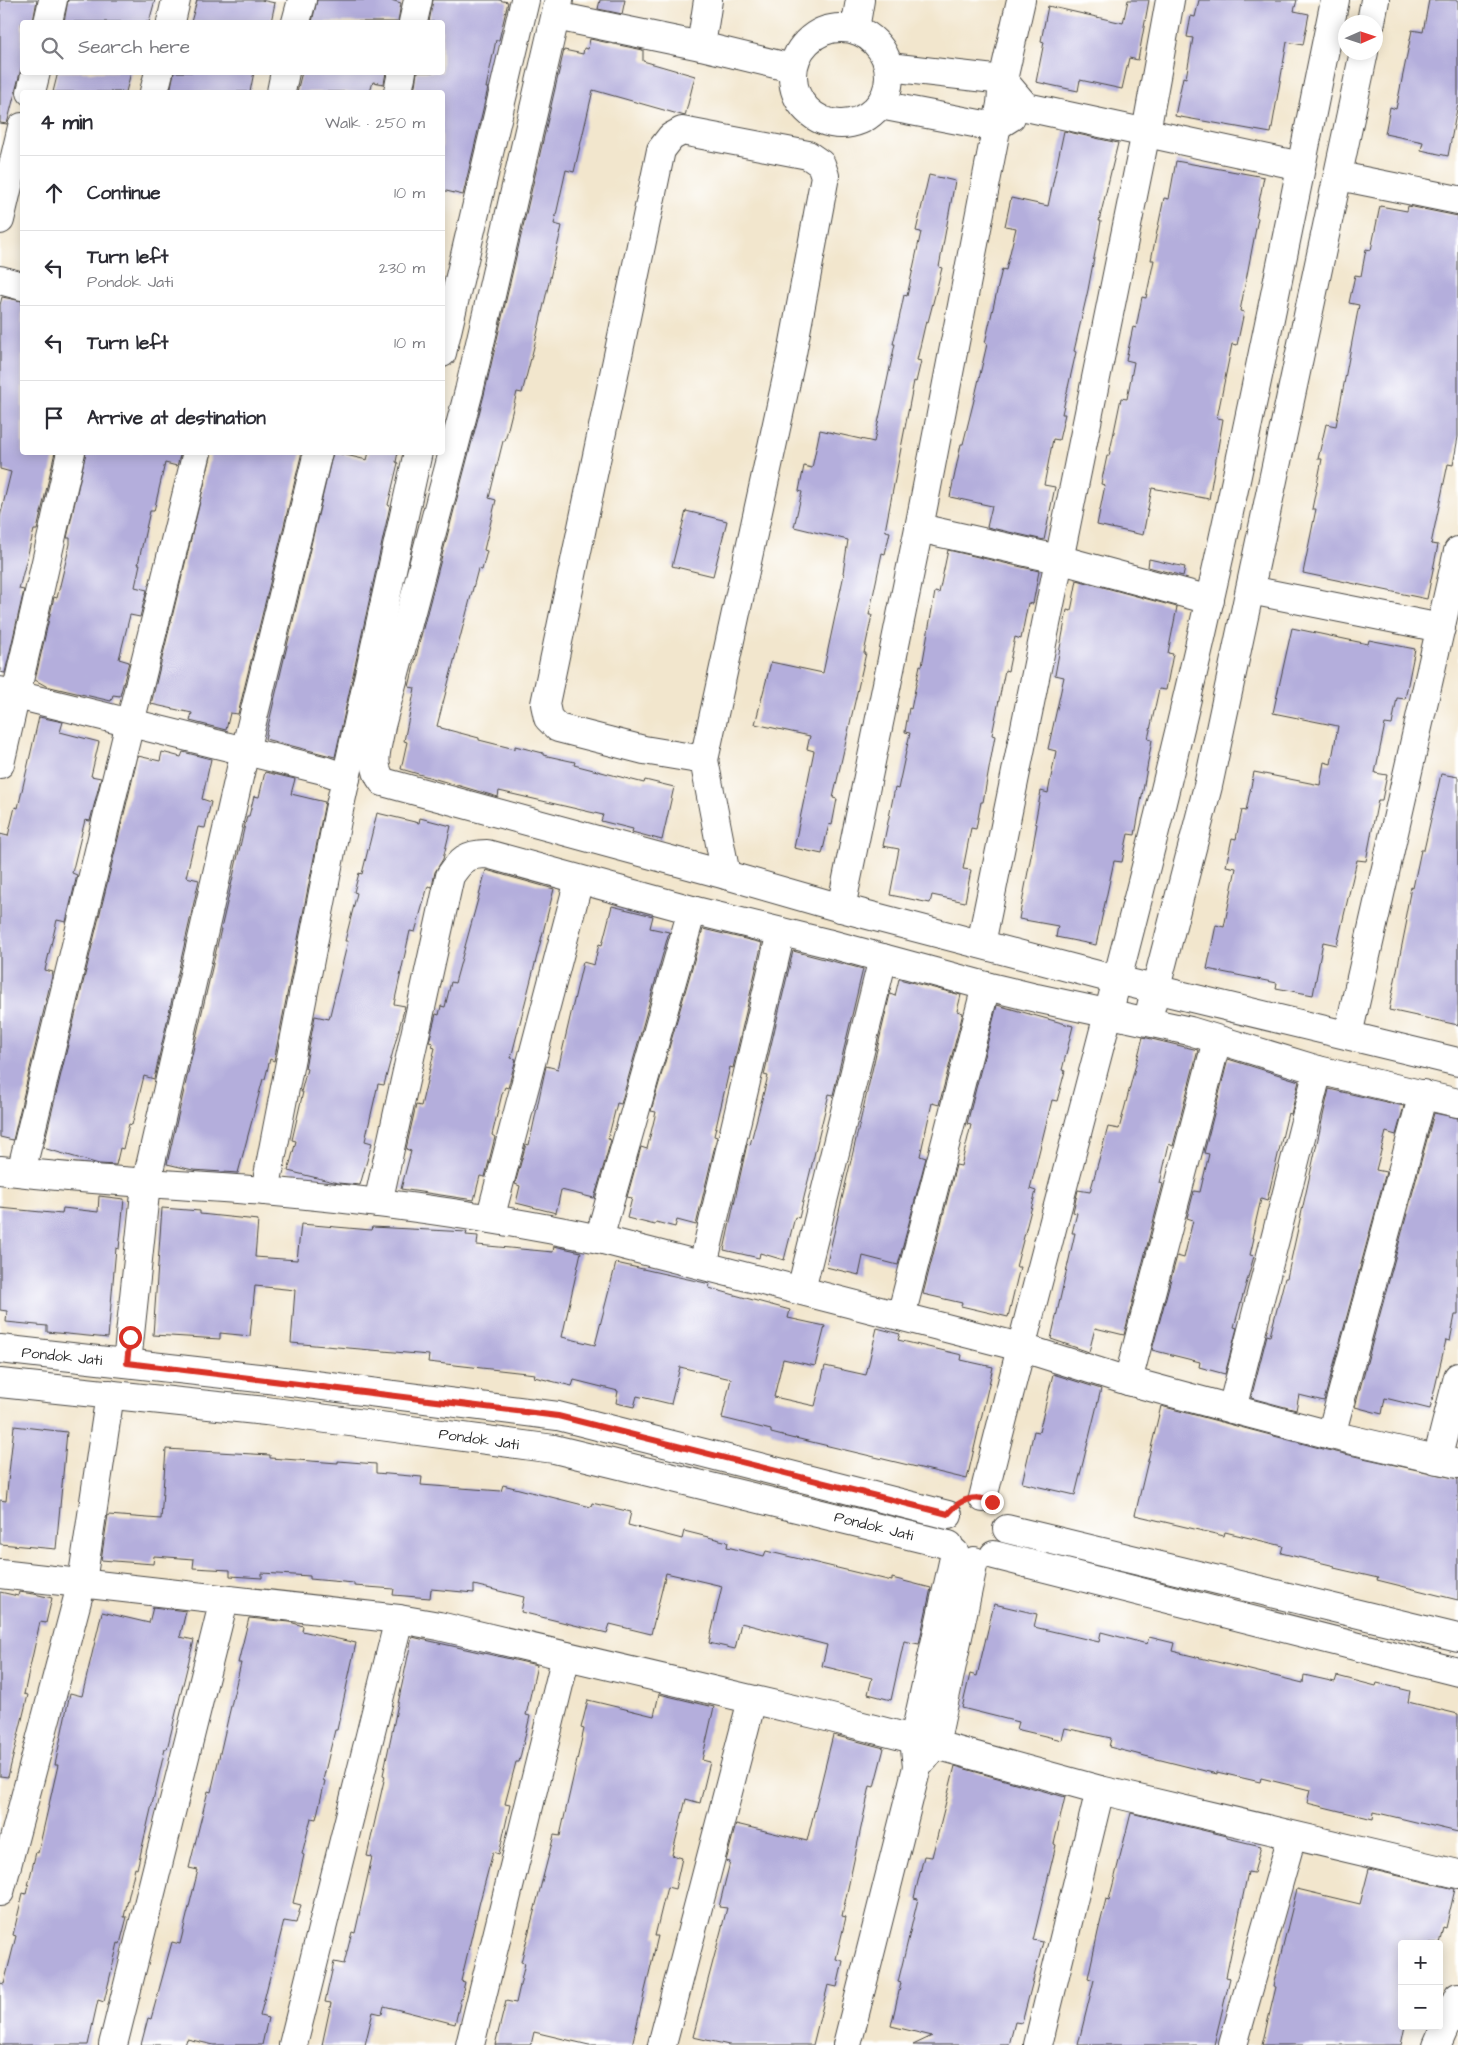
<!DOCTYPE html>
<html lang="en">
<head>
<meta charset="utf-8">
<style>
	:root { --surface:#fff; --page:#f2f2f3; --text:#2b2b33; --muted:#7c7c81; --line:#e1e1e2 }
	body { margin:0; font-family:"Architects Daughter",sans-serif; background:var(--page); color:var(--text) }
	.controls { position:absolute; right:15px; bottom:15px; display:grid; overflow:hidden; border-radius:5px; box-shadow:0 2px 12px #0003 }
	.controls button { width:45px; height:45px; display:grid; place-items:center; padding:0; border:0; border-bottom:1px solid var(--line); background:var(--surface); color:var(--text); font:25px sans-serif }
	.compass { position:absolute; left:1338px; top:15px; width:45px; height:45px; border-radius:50%; background:var(--surface); box-shadow:0 2px 12px #0003; rotate:87deg }
	.stop { position:absolute; width:15px; height:15px; margin:-11px; border:4px solid #d93025; border-radius:50%; background:#fff }
	.stop.end { background:#d93025; border-color:#fff; box-shadow:0 1px 5px #0008 }
	.list { margin:0; padding:0; list-style:none }
	h2 { display:flex; justify-content:space-between; align-items:center; height:65px; margin:0; padding:0 20px; font-size:21px }
	h2 small { font-size:16px; font-weight:400; color:var(--muted) }
	.list li { display:grid; grid-template-columns:32px 1fr auto; gap:15px; align-items:center; box-sizing:border-box; height:75px; padding:0 20px; border-top:1px solid var(--line) }
	.list b { display:block; font-size:19px; white-space:nowrap }
	.list p { margin:0; font-size:16px; white-space:nowrap; color:var(--muted) }
	.list em { font-size:16px; font-style:normal; color:var(--muted) }
	.icon { flex:none; width:28px; height:28px; fill:none; stroke:currentColor; stroke-width:2; stroke-linecap:round; stroke-linejoin:round }
	.map { position:relative; flex:none; width:1458px; height:2045px; overflow:hidden }
	.search { position:absolute; background:var(--surface); box-shadow:0 2px 12px #0003; left:20px; top:20px; width:425px; height:55px; display:flex; align-items:center; gap:12px; box-sizing:border-box; padding:0 18px; border-radius:5px; color:var(--muted); font-size:19px }
	.panel { position:absolute; background:var(--surface); box-shadow:0 2px 12px #0003; left:20px; top:90px; width:425px; height:365px; border-radius:5px }
	.map>svg:first-child { display:block }
</style>
</head>
<body>
<div class="map">
<svg width="1458" height="2045" viewBox="0 0 1458 2045">
	<rect width="100%" height="100%" fill="#fff"/>
	<filter id="ink" filterUnits="userSpaceOnUse"><feTurbulence type="fractalNoise" baseFrequency=".02" numOctaves="2"/><feDisplacementMap in="SourceGraphic" scale="10" xChannelSelector="R" yChannelSelector="G"/><feConvolveMatrix kernelMatrix="1 2 1 2 8 2 1 2 1" color-interpolation-filters="sRGB"/></filter>
	<filter id="wash" filterUnits="userSpaceOnUse"><feTurbulence type="fractalNoise" baseFrequency=".0096" numOctaves="4" result="noise"/><feDisplacementMap in="SourceGraphic" scale="20" xChannelSelector="R" yChannelSelector="G"/><feGaussianBlur stdDeviation="1.12" result="paint"/><feColorMatrix in="noise" values="0 0 0 0 0 0 0 0 0 0 0 0 0 0 0 0 0 1.4 0 .05"/><feComposite in="paint" operator="in"/></filter>
	<g filter="url(#wash)">
		<rect width="100%" height="100%" fill="#f2e6cd"/>
		<g id="blocks">
			<g fill="#b4aedc">
				<polygon points="0,0 37,0 33,22 22,22 22,65 7,124 0,123"/>
				<polygon points="68,0 155,0 149,22 64,22"/>
				<polygon points="197,0 261,0 275,3 271,22 191,22"/>
				<polygon points="317,0 391,0 401,3 398,22 312,22"/>
				<polygon points="433,0 498,0 508,2 499,40 496,40 486,88 488,88 463,195 442,190 442,92 414,92 417,72 442,72 442,22 429,22"/>
				<polygon points="600,0 625,0 622,14 598,9"/>
				<polygon points="1128,0 1149,0 1138,60 1129,58 1122,89 1080,80 1078,91 1036,82 1044,42 1041,41 1048,6 1123,23"/>
				<polygon points="1199,0 1297,0 1294,11 1309,14 1303,45 1287,42 1271,133 1175,116 1183,77 1186,78 1193,38 1187,37 1191,16 1195,17"/>
				<polygon points="1429,0 1458,0 1458,104 1448,156 1421,150 1423,142 1385,134 1390,107 1396,109 1412,30 1423,32"/>
				<polygon points="590,39 643,50 643,61 695,76 685,116 593,90 574,172 566,170 554,224 562,226 535,343 522,393 517,392 505,441 503,441 489,498 496,500 484,550 487,551 482,570 478,569 437,726 441,727 441,728 479,738 479,740 515,749 515,746 543,753 543,755 575,762 574,765 644,783 645,780 674,787 662,840 632,832 633,829 601,821 603,815 499,791 498,797 401,769 407,742 404,741 415,688 409,687 421,636 484,395 564,50 583,54 584,48 588,49"/>
				<polygon points="58,72 131,72 126,92 53,92"/>
				<polygon points="174,72 254,72 250,92 170,92"/>
				<polygon points="302,72 386,72 384,84 373,82 370,92 297,92"/>
				<polygon points="1064,131 1118,143 1099,221 1101,221 1088,290 1074,351 1076,352 1062,414 1065,414 1059,440 1053,439 1044,485 1055,487 1044,540 987,527 992,506 950,497 961,444 963,444 976,392 987,344 985,343 1002,269 1006,270 1016,228 1005,226 1011,198 1048,206"/>
				<polygon points="1176,161 1264,177 1256,217 1258,218 1240,311 1244,312 1237,345 1232,344 1217,418 1223,419 1209,499 1152,488 1143,535 1097,525 1105,485 1101,484 1107,456 1109,456 1121,398 1127,399 1134,362 1126,360 1133,327 1136,328 1142,297 1146,298 1154,260 1151,260 1164,198 1169,199"/>
				<polygon points="929,175 955,181 939,267 942,268 928,322 926,321 917,360 921,361 916,382 914,381 885,531 890,532 885,554 882,553 869,615 872,615 864,653 866,653 833,798 837,799 832,825 829,824 822,854 794,848 814,751 807,749 810,736 755,724 771,662 823,673 844,574 843,573 848,540 794,527 802,492 799,491 804,466 812,468 820,430 874,442 895,344 893,344 899,319 904,295 907,296 921,232 916,231"/>
				<polygon points="1380,206 1407,211 1408,206 1458,216 1458,437 1453,465 1448,464 1431,544 1438,545 1427,599 1303,573 1316,509 1312,509 1322,459 1318,459 1326,424 1336,426 1359,305 1349,303 1355,275 1361,276 1366,249 1371,250"/>
				<polygon points="2,297 22,301 22,452 55,452 37,530 34,530 19,589 24,590 5,673 0,672 0,517 11,472 0,469 0,305"/>
				<polygon points="86,452 181,452 177,466 165,463 154,511 150,511 138,564 140,564 135,587 147,590 140,617 130,615 119,659 129,662 120,696 113,695 111,701 46,686 35,680 54,597 57,598 70,544 70,538 67,538"/>
				<polygon points="212,452 302,452 238,714 230,713 226,730 190,721 192,713 151,704"/>
				<polygon points="333,452 367,460 369,452 398,452 396,462 398,463 388,505 390,506 335,757 265,739"/>
				<polygon points="686,511 727,521 713,576 672,566"/>
				<polygon points="948,550 1039,571 1033,604 1028,603 1021,639 1015,637 1008,671 1005,670 992,735 995,736 983,802 981,802 976,829 971,828 963,869 971,870 965,902 932,895 930,903 890,895 899,849 883,846 895,788 898,789 910,733 905,732 909,708 911,709 920,665 922,666 935,592 939,593"/>
				<polygon points="1149,559 1185,567 1183,576 1148,567"/>
				<polygon points="1077,580 1177,607 1168,653 1173,654 1166,690 1159,689 1148,739 1152,740 1135,835 1128,834 1122,862 1114,861 1096,945 1056,937 1058,926 1019,919 1037,824 1035,823 1041,791 1048,793 1056,751 1048,749 1064,677 1055,675 1067,610 1071,611"/>
				<polygon points="1292,628 1368,644 1369,640 1415,649 1405,699 1397,698 1392,725 1385,724 1375,773 1387,775 1382,800 1378,800 1366,861 1357,860 1337,945 1323,942 1313,995 1276,988 1277,983 1207,969 1216,925 1224,927 1236,868 1226,866 1232,838 1236,839 1242,810 1246,811 1254,772 1320,785 1324,762 1331,764 1338,726 1273,713"/>
				<polygon points="39,717 63,722 60,732 99,742 91,776 101,778 90,821 85,820 72,873 77,875 66,922 57,920 45,970 53,972 13,1140 0,1137 0,834 8,836 15,807 18,808"/>
				<polygon points="162,752 181,757 183,752 211,759 202,799 211,802 205,828 198,827 186,877 199,880 154,1079 144,1076 132,1125 129,1124 123,1149 120,1148 116,1165 99,1164 43,1148 138,756 160,761"/>
				<polygon points="265,772 295,779 291,794 325,802 274,1061 270,1059 265,1079 263,1079 238,1173 193,1170 167,1164 247,816 249,816 254,796 259,797"/>
				<polygon points="1441,774 1458,777 1458,1025 1389,1010 1407,920 1405,919 1411,887 1413,888 1421,850 1424,850"/>
				<polygon points="377,813 419,823 420,818 451,826 443,859 435,872 432,887 428,886 415,932 410,931 394,1004 405,1006 384,1085 378,1084 365,1141 372,1143 360,1185 338,1183 288,1171 296,1141 292,1140 303,1092 301,1092 307,1069 305,1068 315,1016 329,1019 348,941 345,941 357,893 354,892 359,873 362,874"/>
				<polygon points="486,870 554,889 511,1058 516,1059 508,1088 505,1087 502,1094 492,1135 495,1137 485,1177 480,1176 474,1200 401,1189 411,1151 406,1149 416,1105 421,1106 435,1048 432,1047 433,1043 429,1042 436,1014 439,1015 441,1006 445,1007 451,982 455,983"/>
				<polygon points="612,906 653,916 650,928 669,932 621,1104 617,1103 608,1139 611,1140 597,1189 594,1198 561,1190 556,1213 516,1203 520,1186 515,1184 526,1144 529,1145 546,1066 558,1069 583,962 594,965 599,944 602,945"/>
				<polygon points="703,929 762,943 733,1068 730,1067 721,1106 714,1136 717,1137 696,1225 677,1220 675,1227 656,1222 655,1225 627,1218 632,1198 627,1197 641,1147 647,1149 656,1112 651,1111"/>
				<polygon points="793,951 863,969 833,1095 829,1094 799,1218 795,1217 784,1260 760,1253 759,1258 724,1250 747,1144 750,1145 768,1076 764,1075"/>
				<polygon points="899,979 961,995 957,1011 963,1013 939,1105 932,1103 920,1156 926,1158 898,1265 863,1256 859,1275 826,1267 890,994 895,996"/>
				<polygon points="997,1005 1073,1026 1062,1070 1065,1071 1057,1101 1052,1100 1030,1189 1036,1191 1016,1267 1020,1267 1008,1317 961,1306 962,1303 923,1294 956,1165 961,1166 971,1125 967,1124 970,1112"/>
				<polygon points="1143,1037 1198,1050 1173,1146 1169,1144 1160,1183 1163,1184 1124,1335 1095,1328 1089,1352 1051,1339 1075,1233 1072,1233 1077,1213 1073,1212 1078,1190 1090,1192 1108,1127 1119,1129"/>
				<polygon points="1228,1059 1299,1081 1291,1114 1288,1113 1267,1201 1261,1199 1252,1238 1254,1238 1250,1255 1254,1256 1234,1327 1237,1328 1225,1374 1199,1367 1200,1362 1152,1350 1177,1256 1184,1258 1193,1220 1187,1218 1194,1191 1200,1192 1209,1154 1204,1153"/>
				<polygon points="1329,1089 1404,1106 1396,1135 1386,1132 1376,1170 1386,1172 1324,1401 1299,1395 1296,1410 1251,1398 1267,1335 1270,1336 1285,1278 1287,1278"/>
				<polygon points="1434,1113 1458,1118 1458,1315 1455,1315 1450,1341 1446,1340 1430,1409 1385,1398 1382,1414 1355,1407"/>
				<polygon points="99,1196 124,1199 119,1249 116,1248 108,1338 47,1332 47,1326 6,1322 7,1311 0,1310 0,1208 62,1214 63,1208 98,1212"/>
				<polygon points="162,1208 200,1211 200,1214 258,1220 255,1257 297,1260 301,1224 371,1230 372,1227 467,1232 466,1235 478,1236 477,1245 553,1252 554,1246 581,1252 562,1337 595,1345 616,1263 710,1284 709,1288 790,1310 788,1318 825,1326 815,1366 783,1359 774,1397 815,1406 825,1366 866,1375 877,1328 900,1334 898,1340 962,1355 961,1360 993,1367 967,1479 795,1438 795,1439 771,1433 771,1430 722,1418 731,1379 680,1367 671,1404 637,1396 634,1407 616,1403 618,1391 574,1380 572,1386 534,1377 535,1374 428,1362 429,1355 291,1343 295,1290 255,1286 250,1336 220,1333 220,1339 153,1335"/>
				<polygon points="1053,1374 1101,1389 1075,1495 1022,1483 1034,1431 1039,1432"/>
				<polygon points="1161,1406 1327,1450 1458,1479 1458,1600 1377,1580 1378,1578 1334,1568 1335,1566 1281,1553 1283,1546 1225,1532 1224,1536 1135,1515"/>
				<polygon points="14,1426 67,1432 56,1549 0,1544 0,1500 6,1501"/>
				<polygon points="166,1449 270,1455 270,1458 338,1463 338,1461 376,1464 376,1473 422,1477 421,1485 501,1491 503,1485 591,1507 592,1503 631,1512 628,1525 682,1539 684,1531 728,1542 727,1547 764,1556 766,1551 892,1581 892,1578 931,1588 919,1644 904,1641 891,1700 868,1694 872,1678 822,1666 827,1645 741,1623 735,1649 709,1643 722,1586 666,1573 651,1634 610,1624 607,1633 521,1612 524,1597 474,1585 474,1593 431,1589 430,1598 393,1595 394,1589 354,1586 354,1583 310,1579 310,1576 262,1573 262,1578 230,1576 230,1570 193,1568 194,1559 154,1556 153,1564 101,1560 108,1515 161,1519"/>
				<polygon points="0,1592 18,1596 19,1592 34,1594 52,1598 46,1623 40,1622 24,1694 28,1695 8,1777 0,1776"/>
				<polygon points="994,1604 1037,1614 1034,1627 1099,1642 1101,1632 1147,1644 1149,1637 1174,1643 1172,1651 1303,1683 1304,1675 1335,1682 1337,1676 1376,1686 1377,1683 1410,1691 1408,1702 1458,1714 1458,1832 1374,1812 1373,1819 1307,1803 1310,1790 1261,1778 1260,1782 1217,1772 1217,1774 1109,1747 1111,1738 1065,1728 1062,1740 1016,1729 1018,1722 962,1708 970,1674 977,1676"/>
				<polygon points="153,1607 186,1611 180,1637 194,1640 167,1749 165,1749 137,1869 135,1868 124,1917 127,1917 120,1944 118,1943 104,2002 98,2000 88,2045 0,2045 0,1983 4,1984 16,1936 13,1935 23,1893 26,1894 36,1852 38,1853 58,1765 55,1765 70,1693 82,1696 102,1612 149,1623"/>
				<polygon points="249,1618 290,1622 303,1626 302,1631 356,1643 337,1730 335,1730 323,1780 325,1781 316,1819 311,1818 302,1854 304,1855 293,1903 301,1905 296,1923 284,1921 260,2016 268,2018 262,2045 214,2045 187,2039 185,2045 141,2045 148,2018 151,2019 172,1942 180,1944 198,1870 189,1868 208,1791 211,1792 241,1663 238,1663"/>
				<polygon points="412,1637 537,1665 526,1715 530,1716 519,1762 516,1762 505,1804 510,1805 499,1854 493,1852 480,1901 461,1981 465,1982 455,2024 384,2006 382,2014 373,2012 365,2045 322,2045 331,2003 325,2002 334,1962 344,1964 352,1932 355,1933 372,1857 367,1856 385,1776 383,1775"/>
				<polygon points="659,1694 714,1707 702,1760 710,1762 700,1803 686,1799 672,1855 682,1858 675,1889 667,1887 655,1936 658,1936 632,2045 589,2045 534,2032 531,2045 495,2045 506,2001 516,2003 525,1963 521,1962 554,1835 560,1836 584,1729 581,1728 588,1700 654,1716"/>
				<polygon points="833,1735 884,1748 874,1787 870,1786 842,1916 846,1917 836,1959 843,1961 837,1987 828,1985 813,2045 729,2045 693,2037 727,1908 719,1907 730,1862 726,1861 736,1824 807,1841"/>
				<polygon points="955,1766 1065,1797 1054,1844 1056,1845 1033,1940 1043,1942 1022,2023 1015,2022 1009,2045 913,2045 932,2036 891,2026 901,1983 898,1982 918,1899 914,1898 924,1856 932,1857"/>
				<polygon points="1131,1813 1227,1836 1227,1838 1261,1846 1254,1873 1248,1872 1226,1977 1230,1978 1214,2045 1078,2045 1094,1980 1088,1978 1098,1932 1106,1899 1109,1900"/>
				<polygon points="1369,1869 1455,1889 1446,1928 1443,1927 1439,1944 1402,1944 1402,2026 1405,2026 1401,2045 1262,2045 1276,1987 1273,1986 1297,1889 1360,1904"/>
			</g>
		</g>
	</g>
	<g filter="url(#ink)">
		<use href="#blocks" fill-opacity="0" stroke="#494743" stroke-width="1"/>
		<g fill="none" stroke-linecap="round" stroke-linejoin="round">
			<defs>
				<g id="minor">
					<path d="M559 0 469 391 381 726C378 746 369 765 383 782L726 875 841 908 1117 980 1458 1062"/>
					<polyline points="556,16 701,46 792,68"/>
					<polyline points="48,22 53,0"/>
					<polyline points="171,22 176,0"/>
					<polyline points="296,22 302,0"/>
					<polyline points="413,22 418,0"/>
					<polyline points="1371,22 1375,0"/>
					<circle cx="841" cy="76" r="48"/>
					<polyline points="855,29 860,0"/>
					<polyline points="701,46 708,0"/>
					<polyline points="889,67 1003,80 1026,107 1301,166"/>
					<polyline points="31,92 36,72"/>
					<polyline points="154,92 159,72"/>
					<polyline points="281,92 285,72"/>
					<polyline points="398,92 402,72"/>
					<polyline points="880,105 995,127 1011,117"/>
					<polyline points="1339,176 1458,200"/>
					<polyline points="0,220 22,127"/>
					<polyline points="0,280 22,286"/>
					<polyline points="442,353 525,0"/>
					<polyline points="919,528 1058,559 1210,600"/>
					<polyline points="1250,590 1441,628"/>
					<polyline points="0,691 323,770 346,778"/>
					<polyline points="704,760 644,750 558,728 548,718 545,704 661,150 671,137 682,131 808,155 821,164 825,176 791,359 704,760 726,875"/>
					<polyline points="0,764 71,452"/>
					<polyline points="841,908 919,528 1001,104 1003,80 1021,0"/>
					<polyline points="981,944 1146,132 1170,0"/>
					<polyline points="1151,1007 1208,786 1364,52"/>
					<polyline points="1348,1035 1458,551"/>
					<path d="M0 1170C88 1181 176 1184 265 1191 377 1201 489 1216 599 1239L1020 1347 1128 1381 1232 1409 1331 1435 1458 1464"/>
					<polyline points="21,1172 130,723 197,452"/>
					<polyline points="265,1191 339,810 418,452"/>
					<path d="M378 1203 450 876C461 860 466 854 487 854L692 910 827 943 986 986 1036 998 1190 1031 1318 1070 1458 1103"/>
					<polyline points="490,1219 579,880"/>
					<polyline points="599,1239 692,910"/>
					<polyline points="703,1265 781,932"/>
					<polyline points="801,1290 883,958"/>
					<polyline points="901,1316 986,986"/>
					<polyline points="0,1349 268,1379 558,1416 948,1515"/>
					<polyline points="127,1363 146,1184 245,751 318,452"/>
					<polyline points="1128,1381 1217,1040"/>
					<polyline points="0,1383 266,1411 554,1449 949,1545"/>
					<polyline points="1232,1409 1318,1070"/>
					<polyline points="1331,1435 1423,1094"/>
					<polyline points="1437,1460 1458,1377"/>
					<path d="M983 1498C1057 1198 1143 900 1210 598 1255 400 1294 200 1335 0"/>
					<polyline points="1007,1529 1458,1638"/>
					<polyline points="994,1555 1458,1672"/>
					<polyline points="0,1574 399,1619 439,1626 823,1716 925,1742 1100,1790 1458,1874"/>
					<polyline points="924,1759 935,1745 974,1561"/>
					<polyline points="0,1892 82,1582 110,1394"/>
					<polyline points="113,2045 224,1600"/>
					<polyline points="293,2045 399,1619"/>
					<polyline points="470,2045 566,1656"/>
					<polyline points="662,2045 752,1700"/>
					<polyline points="847,2045 917,1767 914,1739 955,1553"/>
					<polyline points="1038,2045 1100,1790"/>
					<polyline points="1233,2045 1292,1836"/>
				</g>
				<polyline id="tertiary" points="1437,2045 1458,1997"/>
			</defs>
			<use href="#minor" stroke="#494743" stroke-width="30"/>
			<use href="#tertiary" stroke="#494743" stroke-width="30"/>
			<use href="#minor" stroke="#fff" stroke-width="28"/>
			<use href="#tertiary" stroke="#fff" stroke-width="28"/>
		</g>
	</g>
	<g fill="none" stroke-linecap="round" stroke-linejoin="round" filter="url(#ink)">
		<path stroke="#d93025" stroke-width="6" d="M130 1337 127 1363 558 1416 948 1514C960 1499 974 1494 992 1502"/>
	</g>
	<g text-anchor="middle" stroke-width="4" stroke-linejoin="round" paint-order="stroke">
		<g font-size="15" fill="#2b2b2b" stroke="#fff">
			<text transform="translate(62 1356) rotate(6)" y="5">Pondok Jati</text>
			<text transform="translate(479 1439) rotate(8)" y="5">Pondok Jati</text>
			<text transform="translate(874 1526) rotate(14)" y="5">Pondok Jati</text>
		</g>
	</g>
</svg>
<div class="controls">
<button>+</button>
<button>−</button>
</div>
<svg class="compass" viewBox="-18 -18 36 36"><path d="M0-13l5 13h-10z" fill="#e53935"/><path d="M0 13l5-13h-10z" fill="#7c7c81"/></svg>
<div class="stop" style="left:130px;top:1337px"></div>
<div class="stop end" style="left:992px;top:1502px"></div>
<div class="search"><svg class="icon" aria-label="search" viewBox="0 0 24 24"><circle cx="10" cy="10" r="6"/><path d="M15 15l6 6"/></svg>Search here</div>
<section class="panel">
<h2>4 min<small>Walk · 250 m</small></h2>
<ul class="list">
<li><svg class="icon" aria-label="ahead" viewBox="0 0 24 24"><path d="M12 20V5M6 11l6-6 6 6"/></svg><div><b>Continue</b></div><em>10 m</em></li>
<li><svg class="icon" aria-label="left" viewBox="0 0 24 24"><path d="M17 20v-9H6M10 6l-5 5 5 5"/></svg><div><b>Turn left</b><p>Pondok Jati</p></div><em>230 m</em></li>
<li><svg class="icon" aria-label="left" viewBox="0 0 24 24"><path d="M17 20v-9H6M10 6l-5 5 5 5"/></svg><div><b>Turn left</b></div><em>10 m</em></li>
<li><svg class="icon" aria-label="arrive" viewBox="0 0 24 24"><path d="M6 21V4h12l-3 4 3 4H6"/></svg><div><b>Arrive at destination</b></div></li>
</ul>
</section>
</div>
</body>
</html>
